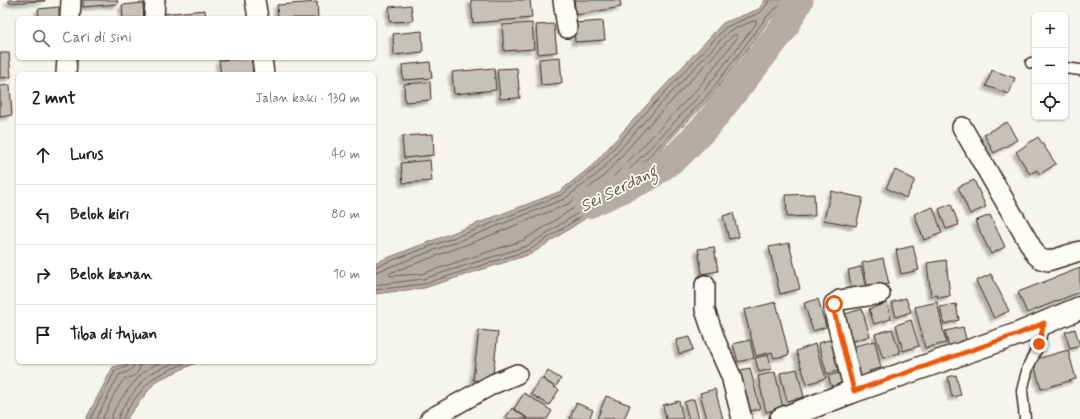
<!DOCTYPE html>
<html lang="id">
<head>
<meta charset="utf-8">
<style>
	:root { --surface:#fff; --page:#f2f2f2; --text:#202124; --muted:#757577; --line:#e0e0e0 }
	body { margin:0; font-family:Mynerve,sans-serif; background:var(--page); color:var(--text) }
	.controls { position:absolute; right:12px; top:12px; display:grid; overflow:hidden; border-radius:6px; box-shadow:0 1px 3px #0004 }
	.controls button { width:36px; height:36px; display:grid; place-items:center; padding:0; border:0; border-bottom:1px solid var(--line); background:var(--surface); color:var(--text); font:20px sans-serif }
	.stop { position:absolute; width:12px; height:12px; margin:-9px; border:3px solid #ea580c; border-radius:50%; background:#fff }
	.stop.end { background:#ea580c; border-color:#fff; box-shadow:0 1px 4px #0008 }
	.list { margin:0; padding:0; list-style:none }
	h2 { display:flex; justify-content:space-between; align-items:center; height:52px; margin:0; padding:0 16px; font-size:17px }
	h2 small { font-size:13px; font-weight:400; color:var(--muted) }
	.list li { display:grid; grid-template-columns:26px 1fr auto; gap:12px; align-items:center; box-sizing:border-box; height:60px; padding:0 16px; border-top:1px solid var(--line) }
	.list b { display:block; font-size:15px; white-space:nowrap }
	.list em { font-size:13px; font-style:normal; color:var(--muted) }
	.icon { flex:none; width:22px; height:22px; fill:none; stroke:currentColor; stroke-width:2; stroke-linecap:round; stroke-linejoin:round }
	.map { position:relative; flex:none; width:1080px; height:419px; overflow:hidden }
	.search { position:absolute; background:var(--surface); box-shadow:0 1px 3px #0004; left:16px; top:16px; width:360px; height:44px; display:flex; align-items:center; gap:10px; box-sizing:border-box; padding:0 14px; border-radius:6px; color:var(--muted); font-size:15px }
	.panel { position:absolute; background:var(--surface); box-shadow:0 1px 3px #0004; left:16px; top:72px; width:360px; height:292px; border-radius:6px }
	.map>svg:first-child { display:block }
</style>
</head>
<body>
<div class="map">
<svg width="1080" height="419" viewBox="0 0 1080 419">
	<defs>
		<filter id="shadow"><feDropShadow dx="-3.5" dy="3.5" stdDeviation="1" flood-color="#0004"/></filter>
	</defs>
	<rect width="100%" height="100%" fill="#f5f4ee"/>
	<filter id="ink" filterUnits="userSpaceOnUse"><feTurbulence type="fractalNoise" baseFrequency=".025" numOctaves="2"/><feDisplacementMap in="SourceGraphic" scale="8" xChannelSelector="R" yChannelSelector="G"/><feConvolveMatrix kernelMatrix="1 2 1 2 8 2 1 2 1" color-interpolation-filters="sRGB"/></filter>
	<g filter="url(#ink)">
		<g fill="#b4aca4" stroke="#84786e">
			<polygon points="765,0 793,0 772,17 709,99 610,202 531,254 424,288 374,294 374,263 559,192 593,165 636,117 723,23 759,9"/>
			<polygon points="133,362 198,362 156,381 126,419 86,419 113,367"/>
		</g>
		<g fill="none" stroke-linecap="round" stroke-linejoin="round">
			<g stroke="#6b5e54" stroke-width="1">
				<polygon points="735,35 737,35 737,38 697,89 600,191 524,240 421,274 390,276 390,273 484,238 568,204 604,176 647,127 732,36"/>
				<polyline points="374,267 480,228 561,195 596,168 639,120 726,27 761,12 768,3 768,0"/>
				<polyline points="374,272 379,271 482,232 564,199 600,172 643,123 729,31 753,21 756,21 756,24 702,93 604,196 527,246 423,279 374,285"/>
				<polyline points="374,290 424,284 529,250 607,200 706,97 769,14 787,0"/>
				<polyline points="90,419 115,371 127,367 129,362"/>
				<path d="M96 419 119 375C126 372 134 372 134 362"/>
				<path d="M102 419C109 407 114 392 122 382 128 374 140 381 140 362"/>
				<path d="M111 419C112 408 138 375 148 369 152 366 157 364 162 362"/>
				<path d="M118 419C118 411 143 379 150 374 158 369 168 366 176 362"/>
				<path d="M123 419C123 412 148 381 154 378 164 371 177 367 188 362"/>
			</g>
			<polyline stroke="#b4aca4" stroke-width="29" points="588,204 646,178 678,155 709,123 783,29 799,0"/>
		</g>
		<g fill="#c7c1bb" stroke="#3b2a1e" filter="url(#shadow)">
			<polygon points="9,0 45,0 45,1 9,3"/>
			<polygon points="83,0 117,0 118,4 83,7"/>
			<polygon points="471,0 530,0 532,18 473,23"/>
			<polygon points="574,0 620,0 621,7 576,15"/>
			<polygon points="317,2 318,18 278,18 277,5"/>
			<polygon points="143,3 144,18 123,18 122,5"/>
			<polygon points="411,5 413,21 390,22 389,7"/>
			<polygon points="59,7 59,18 39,18 38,9"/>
			<polygon points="205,10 206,18 162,18 162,14"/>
			<polygon points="603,21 605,40 575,42 574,23"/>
			<polygon points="532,23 534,49 504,51 502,25"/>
			<polygon points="554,24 557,52 538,54 536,25"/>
			<polygon points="422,31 423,52 394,55 393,34"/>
			<polygon points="0,53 9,53 11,77 0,78"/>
			<polygon points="560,57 562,83 541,85 539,59"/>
			<polygon points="252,58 253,74 221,74 219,60"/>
			<polygon points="430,62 432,78 403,80 402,65"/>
			<polygon points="494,68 496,90 454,94 452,72"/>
			<polygon points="517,68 520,98 500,99 497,69"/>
			<polygon points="992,70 1015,78 1009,94 986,86"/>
			<polygon points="430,82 431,100 405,102 404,84"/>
			<polygon points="10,85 12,115 0,117 0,86"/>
			<polygon points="1007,122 1017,140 994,153 984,134"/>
			<polygon points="433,134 434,155 404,158 402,136"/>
			<polygon points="1038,137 1056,164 1040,174 1037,170 1030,174 1016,152"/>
			<polygon points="430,160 432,181 403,183 401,163"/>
			<polygon points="895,170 915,180 906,198 886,188"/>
			<polygon points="974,180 986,207 970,214 958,187"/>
			<polygon points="831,191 863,198 856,226 824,220"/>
			<polygon points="814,194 815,216 787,217 786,195"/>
			<polygon points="951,204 959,225 946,229 939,209"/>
			<polygon points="933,207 942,233 924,240 914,214"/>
			<polygon points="733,213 739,237 729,239 723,216"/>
			<polygon points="990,215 1005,247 991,254 975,221"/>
			<polygon points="789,243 800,289 780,294 769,247"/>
			<polygon points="913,246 919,270 901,274 896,250"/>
			<polygon points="714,247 718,271 702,274 698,249"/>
			<polygon points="883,258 889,284 868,289 862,263"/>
			<polygon points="946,260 950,296 938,298 938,295 931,296 927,263"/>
			<polygon points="861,267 866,287 852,291 848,270"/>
			<polygon points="1080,268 1080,292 1027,313 1018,292"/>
			<polygon points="991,274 1009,311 994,318 976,281"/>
			<polygon points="906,298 911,312 896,317 892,302"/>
			<polygon points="818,299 826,327 813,331 804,303"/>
			<polygon points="776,302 789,355 774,358 772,352 756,356 744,310"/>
			<polygon points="937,302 946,343 925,348 915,307"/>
			<polygon points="887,303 891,319 874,324 869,309"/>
			<polygon points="956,304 959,320 944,324 940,307"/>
			<polygon points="862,309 870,336 846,343 838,316"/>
			<polygon points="911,320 919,346 903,351 896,325"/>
			<polygon points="963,327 967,343 949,348 945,331"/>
			<polygon points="892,329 900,353 883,358 875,334"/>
			<polygon points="1075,329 1080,346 1070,349 1065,332"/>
			<polygon points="479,330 498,332 492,382 473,380"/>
			<polygon points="690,337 693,350 679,354 676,340"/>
			<polygon points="837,338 846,368 827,374 818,343"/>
			<polygon points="750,340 754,358 738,362 733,344"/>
			<polygon points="875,341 881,368 869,371 870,376 858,379 850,347"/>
			<polygon points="815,344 826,378 807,384 796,351"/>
			<polygon points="1068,350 1076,379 1041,389 1033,360"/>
			<polygon points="768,355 772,369 759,372 755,358"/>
			<polygon points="750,368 760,409 745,412 736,371"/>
			<polygon points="797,369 804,397 787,401 780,373"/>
			<polygon points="548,371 561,379 555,387 543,379"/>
			<polygon points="845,371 850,387 834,393 828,376"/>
			<polygon points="775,372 783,408 766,412 758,376"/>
			<polygon points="956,375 961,395 952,397 948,377"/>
			<polygon points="541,378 559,390 549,405 531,394"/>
			<polygon points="715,389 723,419 707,419 700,393"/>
			<polygon points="524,393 552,411 547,419 529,419 514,409"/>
			<polygon points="606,396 630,405 624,419 597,419"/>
			<polygon points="694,399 699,419 689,419 684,402"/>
			<polygon points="679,401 683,419 666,419 663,405"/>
			<polygon points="576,403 593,410 589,419 570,419"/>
			<polygon points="512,408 528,419 509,419 506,417"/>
		</g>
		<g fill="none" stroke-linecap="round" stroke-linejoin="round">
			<defs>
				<g id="service">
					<polyline points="1031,63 1035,64"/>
					<polyline points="1065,68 1080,70"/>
					<polyline points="1025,419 1022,391 1028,367 1039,344 1044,323"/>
				</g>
				<g id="minor">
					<polyline points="255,0 258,18"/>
					<polyline points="563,0 567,28"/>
					<polyline points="70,18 71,0"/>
					<polyline points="154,18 155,0"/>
					<polyline points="262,58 264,74"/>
					<polyline points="66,74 67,58"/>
					<polyline points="962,127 1036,255 1041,259 1048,261 1080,251"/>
					<polyline points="705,285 705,310 716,342 731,376 742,419"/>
					<polyline points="854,391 834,311 834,304 840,300 880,294"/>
					<polyline points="430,419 493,384 517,374"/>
				</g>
				<polyline id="tertiary" points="781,419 854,391 1018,334 1080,308"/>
			</defs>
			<use href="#service" stroke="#3b2a1e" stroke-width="13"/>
			<use href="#minor" stroke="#3b2a1e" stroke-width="22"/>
			<use href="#tertiary" stroke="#3b2a1e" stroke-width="25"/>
			<use href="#service" stroke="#fdfcf7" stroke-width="10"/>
			<use href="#minor" stroke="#fdfcf7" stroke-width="19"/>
			<use href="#tertiary" stroke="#fdfcf7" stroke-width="22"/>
		</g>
	</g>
	<g fill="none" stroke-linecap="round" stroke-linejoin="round" filter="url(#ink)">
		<polyline stroke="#ea580c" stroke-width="5" points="834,304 834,311 854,391 1018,334 1044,323 1039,344"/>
	</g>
	<g text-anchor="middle" stroke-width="3.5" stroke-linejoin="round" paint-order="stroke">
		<g font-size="17" font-style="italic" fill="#65584d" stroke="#fdfcf7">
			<text transform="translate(618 188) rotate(-27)" y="6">Sei Serdang</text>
		</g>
	</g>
</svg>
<div class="controls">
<button>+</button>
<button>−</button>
<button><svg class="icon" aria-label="locate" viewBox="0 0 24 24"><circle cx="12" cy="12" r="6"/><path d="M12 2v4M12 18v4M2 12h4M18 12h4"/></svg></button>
</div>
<div class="stop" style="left:834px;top:304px"></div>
<div class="stop end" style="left:1039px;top:344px"></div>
<div class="search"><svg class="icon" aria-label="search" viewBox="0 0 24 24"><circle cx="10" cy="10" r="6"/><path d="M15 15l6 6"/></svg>Cari di sini</div>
<section class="panel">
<h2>2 mnt<small>Jalan kaki · 130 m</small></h2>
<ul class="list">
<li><svg class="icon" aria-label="ahead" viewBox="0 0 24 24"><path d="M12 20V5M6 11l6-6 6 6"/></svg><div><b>Lurus</b></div><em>40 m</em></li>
<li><svg class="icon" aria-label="left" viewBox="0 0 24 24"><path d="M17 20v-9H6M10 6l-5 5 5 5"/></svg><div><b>Belok kiri</b></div><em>80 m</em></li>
<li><svg class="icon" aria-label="right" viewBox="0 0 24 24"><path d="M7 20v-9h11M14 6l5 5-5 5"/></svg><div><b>Belok kanan</b></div><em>10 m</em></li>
<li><svg class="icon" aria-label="arrive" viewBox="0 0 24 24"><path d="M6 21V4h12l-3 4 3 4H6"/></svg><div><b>Tiba di tujuan</b></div></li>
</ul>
</section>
</div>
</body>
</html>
